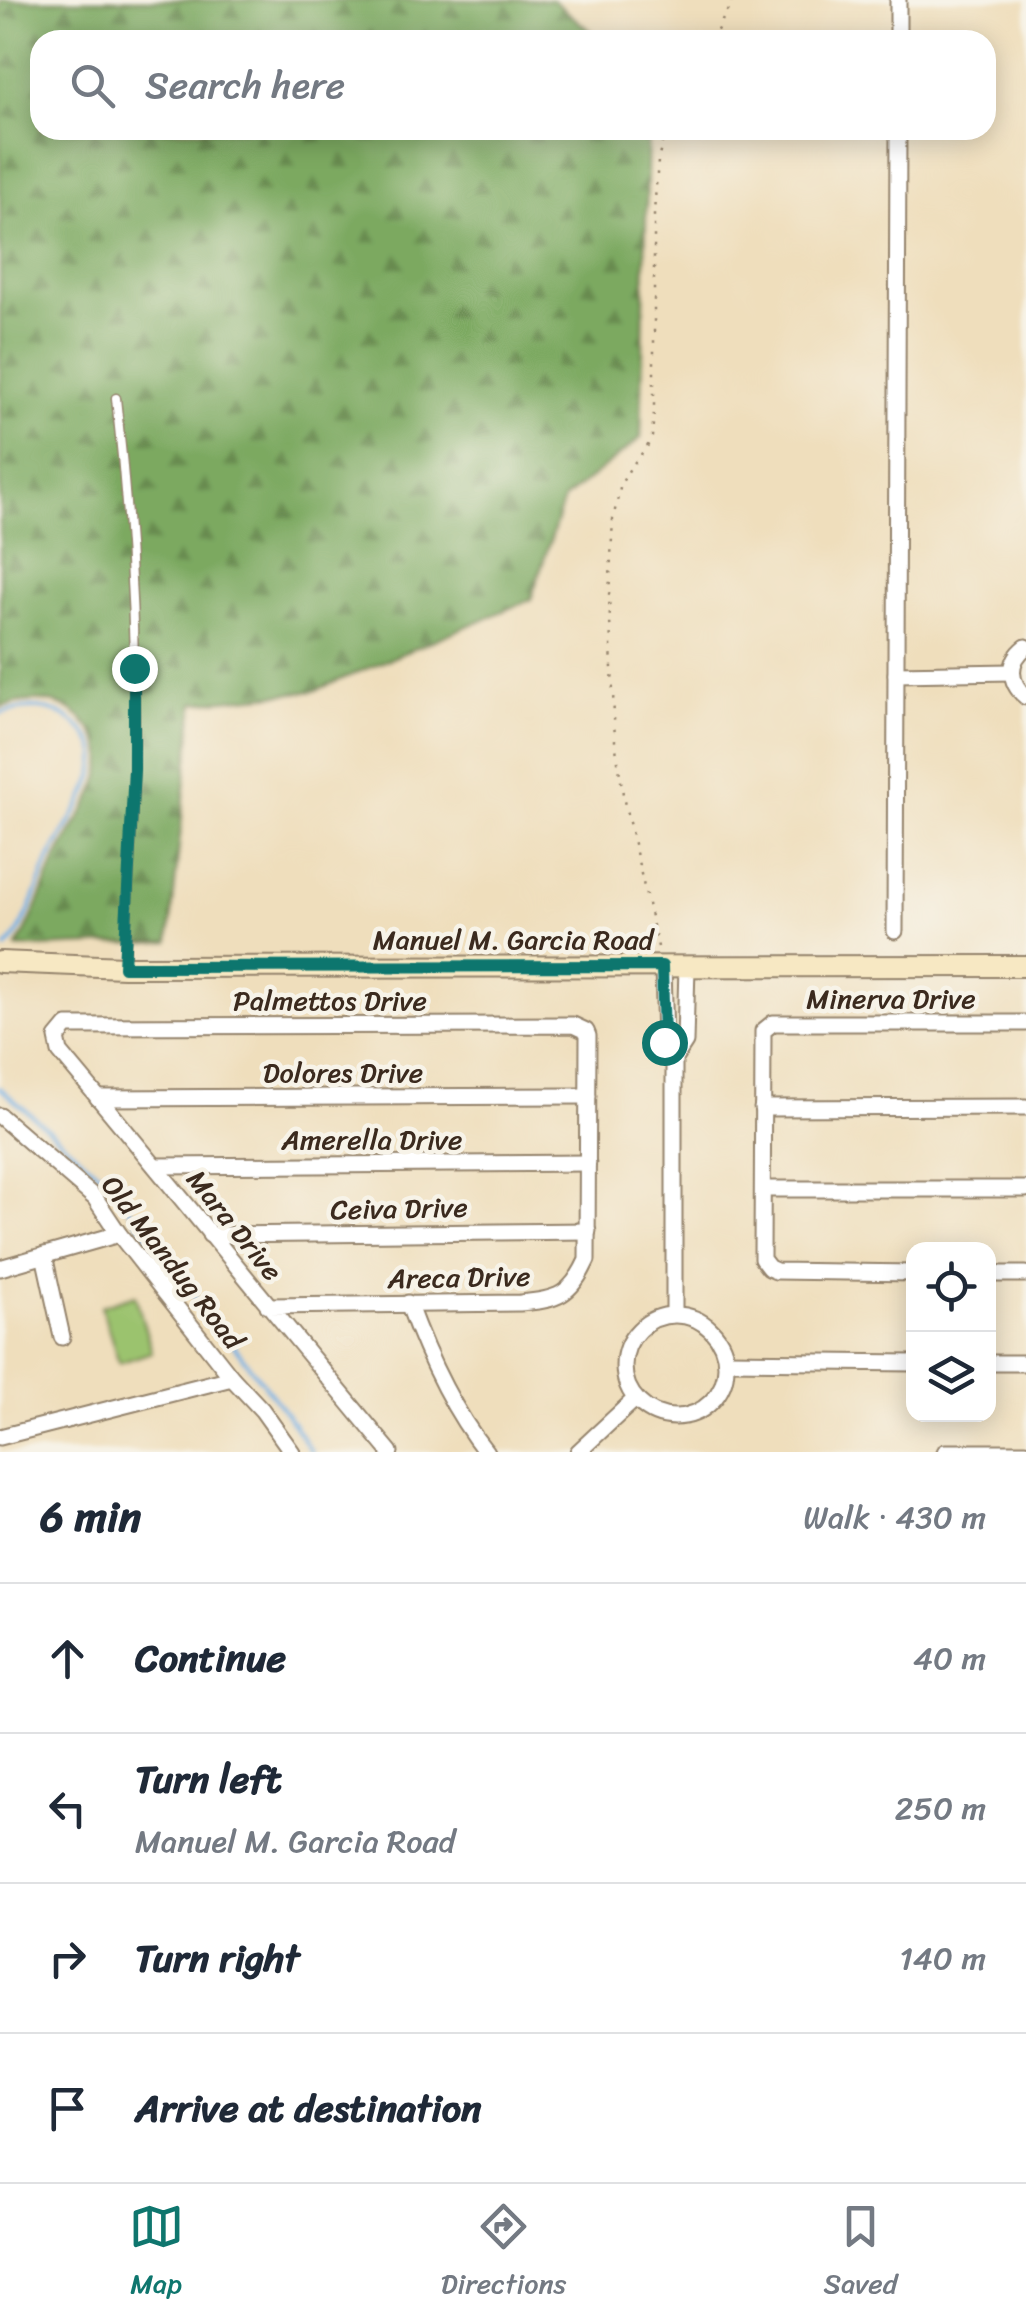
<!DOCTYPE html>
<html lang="en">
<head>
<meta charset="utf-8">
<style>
	:root { --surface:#fff; --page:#f6f6f7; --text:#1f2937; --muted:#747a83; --line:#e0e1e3; --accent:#0f766e }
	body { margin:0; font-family:Sriracha,sans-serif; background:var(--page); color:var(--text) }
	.controls { position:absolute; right:30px; bottom:30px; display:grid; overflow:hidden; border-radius:20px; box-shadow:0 5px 25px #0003 }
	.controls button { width:90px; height:90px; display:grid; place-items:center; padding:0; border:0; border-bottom:2px solid var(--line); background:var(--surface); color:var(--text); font:50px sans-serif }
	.stop { position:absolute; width:30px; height:30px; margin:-22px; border:8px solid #0f766e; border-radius:50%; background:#fff }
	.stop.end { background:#0f766e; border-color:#fff; box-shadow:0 2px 10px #0008 }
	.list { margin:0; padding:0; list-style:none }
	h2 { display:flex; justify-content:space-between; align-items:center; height:130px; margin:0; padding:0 40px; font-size:42px }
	h2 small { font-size:32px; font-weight:400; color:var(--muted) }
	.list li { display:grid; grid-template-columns:65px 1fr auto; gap:30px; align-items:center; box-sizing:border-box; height:150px; padding:0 40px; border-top:2px solid var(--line) }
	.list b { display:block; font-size:38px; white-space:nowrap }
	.list p { margin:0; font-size:32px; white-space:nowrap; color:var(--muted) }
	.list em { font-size:32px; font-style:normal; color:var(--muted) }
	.icon { flex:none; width:55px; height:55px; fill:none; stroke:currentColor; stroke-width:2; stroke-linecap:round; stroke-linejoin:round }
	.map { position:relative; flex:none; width:1026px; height:1452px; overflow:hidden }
	.search { position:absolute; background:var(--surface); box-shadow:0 5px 25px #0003; left:30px; right:30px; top:30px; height:110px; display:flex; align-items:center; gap:25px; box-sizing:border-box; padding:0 35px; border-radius:30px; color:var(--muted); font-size:38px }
	.sheet { height:730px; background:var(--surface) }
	nav { display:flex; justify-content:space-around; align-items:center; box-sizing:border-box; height:140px; border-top:2px solid var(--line); background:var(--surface); font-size:28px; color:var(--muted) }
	nav a { display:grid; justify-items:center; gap:5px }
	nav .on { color:var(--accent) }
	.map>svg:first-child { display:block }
</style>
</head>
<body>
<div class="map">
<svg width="1026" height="1452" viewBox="0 0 1026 1452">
	<defs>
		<pattern id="forest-firs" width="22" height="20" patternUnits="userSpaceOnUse" patternTransform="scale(2.5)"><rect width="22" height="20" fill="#7ca961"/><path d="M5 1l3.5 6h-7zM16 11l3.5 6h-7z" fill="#678a4f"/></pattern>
	</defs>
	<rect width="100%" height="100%" fill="#f7f3e8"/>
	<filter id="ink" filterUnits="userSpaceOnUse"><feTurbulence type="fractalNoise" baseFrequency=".01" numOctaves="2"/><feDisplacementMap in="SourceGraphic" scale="20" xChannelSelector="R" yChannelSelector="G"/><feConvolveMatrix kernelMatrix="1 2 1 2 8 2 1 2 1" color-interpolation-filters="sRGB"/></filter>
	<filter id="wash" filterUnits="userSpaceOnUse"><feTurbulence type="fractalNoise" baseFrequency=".0048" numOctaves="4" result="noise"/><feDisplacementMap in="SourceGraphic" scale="40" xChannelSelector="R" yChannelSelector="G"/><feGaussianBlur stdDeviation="2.25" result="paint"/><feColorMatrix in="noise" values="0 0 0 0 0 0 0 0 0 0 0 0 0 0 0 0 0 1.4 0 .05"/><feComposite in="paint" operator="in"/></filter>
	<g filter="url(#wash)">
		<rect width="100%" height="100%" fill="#efdebc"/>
		<path fill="url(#forest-firs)" stroke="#5c6a40" stroke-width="2.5" d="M0 0H553L601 40H40V130H648L641 438 564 499 531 599 314 691 194 703 169 942 16 948C34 920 43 887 58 856 72 827 97 798 102 766 106 738 79 710 54 703 36 698 17 702 0 707Z"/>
		<polygon fill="#9bc36e" stroke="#6b7646" stroke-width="2.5" points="135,1295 152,1352 119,1363 101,1306"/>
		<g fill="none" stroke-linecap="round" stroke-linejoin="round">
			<g stroke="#70afe3" stroke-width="4">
				<path d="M0 713C27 706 51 704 73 722 85 731 97 744 96 760 96 787 62 832 50 858 38 884 26 930 6 948"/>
				<polyline points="0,1088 114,1186 156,1250 228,1338 288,1416 312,1452"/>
			</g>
		</g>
	</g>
	<g filter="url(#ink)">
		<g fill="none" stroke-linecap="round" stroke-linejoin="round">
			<defs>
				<path id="lane" d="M116 398C130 522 137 647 134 772 132 836 127 899 125 963"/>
				<g id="street">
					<polyline points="898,40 898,0"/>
					<path d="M1026 647C1008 661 1008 682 1026 697"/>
					<polyline points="896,674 1012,672"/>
					<polyline points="895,931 898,130"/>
					<polyline points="663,966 665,1042 674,1059 674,1314"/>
					<polyline points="674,1059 685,1042 687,966"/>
					<polyline points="98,1098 588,1096"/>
					<polyline points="762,1108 1026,1107"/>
					<polyline points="0,1116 95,1198 119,1234 232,1378 262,1410 292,1452"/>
					<polyline points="155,1166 588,1163"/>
					<polyline points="763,1189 1026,1189"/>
					<polyline points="210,1235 588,1231"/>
					<polyline points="44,1255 62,1337"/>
					<polyline points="0,1268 119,1234"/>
					<polyline points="914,1273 776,1271 769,1268 762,1259 763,1031 773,1023 1026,1023"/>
					<polyline points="988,1274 1026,1274"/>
					<path d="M408 1303C427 1355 451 1408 486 1452"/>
					<path d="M268 1306 520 1303C558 1300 571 1295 587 1260L588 1036 586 1031 573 1025 67 1026 57 1038 60 1052C171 1184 279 1319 390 1452"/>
					<circle cx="675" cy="1366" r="51"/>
					<polyline points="726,1361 914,1363"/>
					<polyline points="988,1363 1026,1363"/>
					<polyline points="0,1437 232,1378"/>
					<polyline points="578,1452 635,1399"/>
					<polyline points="945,1452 1026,1452"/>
				</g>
				<polyline id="secondary" points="0,962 124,967 1026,966"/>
			</defs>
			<use href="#lane" stroke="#95846d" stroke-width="11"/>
			<use href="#street" stroke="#95846d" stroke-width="19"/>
			<use href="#secondary" stroke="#95846d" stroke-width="24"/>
			<g stroke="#95846d" stroke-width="2.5" stroke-dasharray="2.5 8" stroke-linecap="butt">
				<polyline points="712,40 733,0"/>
				<polyline points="658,947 624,801 615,741 609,596 613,519 621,484 630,468 647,447 652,437 654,411 654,212 658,161 665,130"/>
			</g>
			<use href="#lane" stroke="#fff" stroke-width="8"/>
			<use href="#street" stroke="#fff" stroke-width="15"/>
			<use href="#secondary" stroke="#f7e8c3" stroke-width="20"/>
		</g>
	</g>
	<g fill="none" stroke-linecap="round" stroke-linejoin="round" filter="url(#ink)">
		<polyline stroke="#0f766e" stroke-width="12" points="134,668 134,769 124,967 662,966 664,1042"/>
	</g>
	<g text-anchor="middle" stroke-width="9" stroke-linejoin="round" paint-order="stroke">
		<g font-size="28" fill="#3b2a1e" stroke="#f7f3e8">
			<text x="513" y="949">Manuel M. Garcia Road</text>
			<text x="891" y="1008">Minerva Drive</text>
			<text x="330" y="1010">Palmettos Drive</text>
			<text x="343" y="1082">Dolores Drive</text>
			<text x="372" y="1149">Amerella Drive</text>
			<text transform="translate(399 1208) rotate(-1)" y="10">Ceiva Drive</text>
			<text transform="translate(235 1225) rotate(51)" y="10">Mara Drive</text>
			<text transform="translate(173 1262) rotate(52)" y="10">Old Mandug Road</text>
			<text transform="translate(459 1277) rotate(-1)" y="10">Areca Drive</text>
		</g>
	</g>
</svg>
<div class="controls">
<button><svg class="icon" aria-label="locate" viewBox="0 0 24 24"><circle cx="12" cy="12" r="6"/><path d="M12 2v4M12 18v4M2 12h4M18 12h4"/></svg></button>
<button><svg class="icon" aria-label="layers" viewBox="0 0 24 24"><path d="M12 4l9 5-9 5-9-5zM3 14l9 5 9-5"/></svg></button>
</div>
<div class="stop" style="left:664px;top:1042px"></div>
<div class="stop end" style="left:134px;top:668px"></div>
<div class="search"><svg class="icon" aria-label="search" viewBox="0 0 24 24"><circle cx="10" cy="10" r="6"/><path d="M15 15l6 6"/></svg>Search here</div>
</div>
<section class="sheet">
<h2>6 min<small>Walk · 430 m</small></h2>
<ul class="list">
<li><svg class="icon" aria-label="ahead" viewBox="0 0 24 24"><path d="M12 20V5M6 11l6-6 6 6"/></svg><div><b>Continue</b></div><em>40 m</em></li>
<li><svg class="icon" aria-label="left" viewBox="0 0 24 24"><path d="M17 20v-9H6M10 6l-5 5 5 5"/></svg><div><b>Turn left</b><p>Manuel M. Garcia Road</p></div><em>250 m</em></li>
<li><svg class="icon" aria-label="right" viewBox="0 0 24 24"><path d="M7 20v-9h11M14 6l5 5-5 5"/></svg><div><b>Turn right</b></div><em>140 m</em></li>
<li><svg class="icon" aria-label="arrive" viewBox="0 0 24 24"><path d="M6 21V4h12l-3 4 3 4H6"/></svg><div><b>Arrive at destination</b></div></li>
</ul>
</section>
<nav>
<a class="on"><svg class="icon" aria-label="map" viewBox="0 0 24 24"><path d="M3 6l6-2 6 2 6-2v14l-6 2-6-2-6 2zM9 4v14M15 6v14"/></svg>Map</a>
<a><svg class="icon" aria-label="directions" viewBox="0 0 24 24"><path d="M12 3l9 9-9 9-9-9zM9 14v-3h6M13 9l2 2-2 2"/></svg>Directions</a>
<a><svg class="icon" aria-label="saved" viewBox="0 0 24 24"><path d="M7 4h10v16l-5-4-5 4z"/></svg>Saved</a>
</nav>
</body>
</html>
